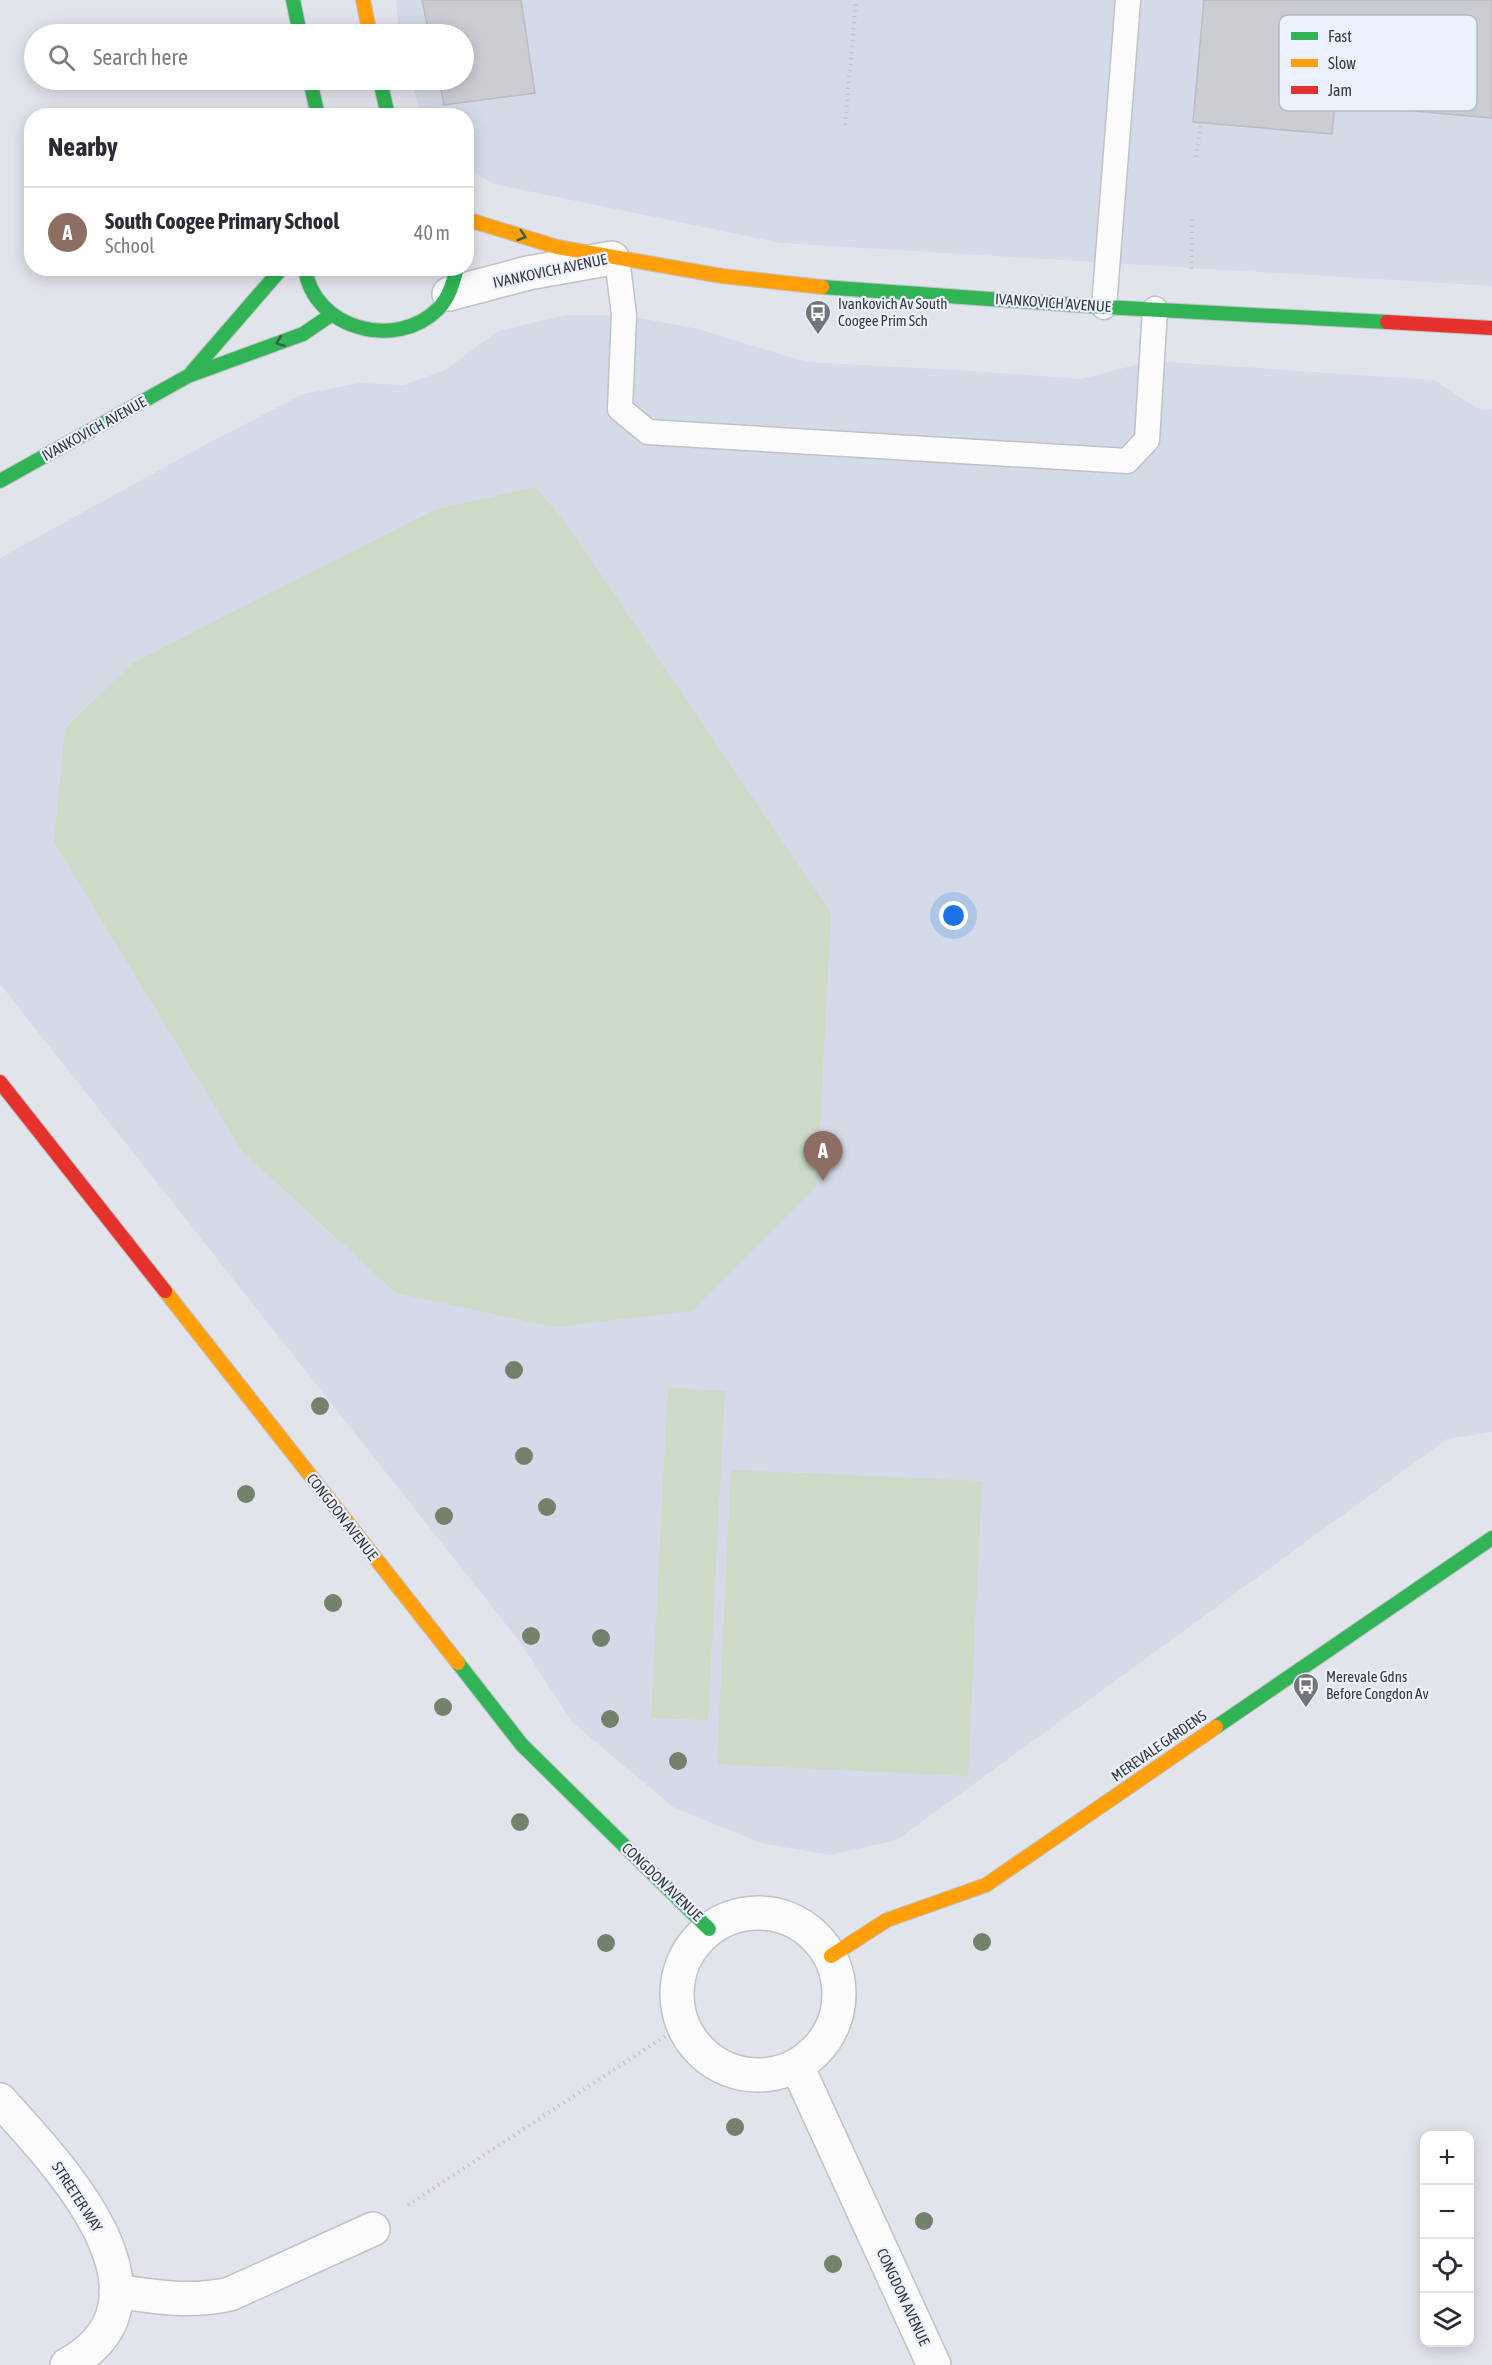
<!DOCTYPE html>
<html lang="en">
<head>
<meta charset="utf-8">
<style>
	:root { --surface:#fff; --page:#f2f2f3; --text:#2b2b33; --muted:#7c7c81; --line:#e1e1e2; --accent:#0f766e }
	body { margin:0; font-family:"Asap Condensed",sans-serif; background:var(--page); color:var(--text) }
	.controls { position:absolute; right:18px; bottom:18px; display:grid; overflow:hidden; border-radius:12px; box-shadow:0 3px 15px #0003 }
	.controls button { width:54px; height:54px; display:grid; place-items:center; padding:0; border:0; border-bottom:2px solid var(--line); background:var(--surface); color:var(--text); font:30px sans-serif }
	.you { position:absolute; left:954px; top:916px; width:21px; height:21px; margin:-15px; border:4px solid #fff; border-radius:50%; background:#1a73e8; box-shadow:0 0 0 9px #1a73e833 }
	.badge { display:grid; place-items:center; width:39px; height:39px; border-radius:50%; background:var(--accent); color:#fff; font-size:20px; font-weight:700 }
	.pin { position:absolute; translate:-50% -50px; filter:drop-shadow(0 2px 3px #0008) }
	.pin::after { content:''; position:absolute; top:32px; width:21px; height:18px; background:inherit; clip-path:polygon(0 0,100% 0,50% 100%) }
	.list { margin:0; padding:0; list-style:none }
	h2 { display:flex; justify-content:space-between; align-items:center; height:78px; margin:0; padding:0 24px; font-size:26px }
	h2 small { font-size:20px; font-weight:400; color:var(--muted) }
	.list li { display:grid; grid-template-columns:39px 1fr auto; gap:18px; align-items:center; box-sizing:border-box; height:90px; padding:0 24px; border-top:2px solid var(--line) }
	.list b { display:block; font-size:22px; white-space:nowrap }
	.list p { margin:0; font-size:20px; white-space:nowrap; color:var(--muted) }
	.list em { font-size:20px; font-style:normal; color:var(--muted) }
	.icon { flex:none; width:33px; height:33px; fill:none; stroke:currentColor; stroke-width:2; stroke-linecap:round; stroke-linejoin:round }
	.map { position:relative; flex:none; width:1492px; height:2365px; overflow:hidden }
	.search { position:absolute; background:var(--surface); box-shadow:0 3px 15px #0003; left:24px; top:24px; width:450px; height:66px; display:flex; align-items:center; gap:15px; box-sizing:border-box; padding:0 21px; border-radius:33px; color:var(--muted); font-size:22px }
	.panel { position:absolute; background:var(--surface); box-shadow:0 3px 15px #0003; left:24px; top:108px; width:450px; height:168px; border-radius:24px }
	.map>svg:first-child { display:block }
</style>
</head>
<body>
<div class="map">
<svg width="1492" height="2365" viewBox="0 0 1492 2365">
	<rect width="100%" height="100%" fill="#e2e4eb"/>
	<g fill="#d4dae7">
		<polygon points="396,0 1492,0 1492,286 781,243 494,184 467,168 466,116 422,115 411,80 464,80 464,34 399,34"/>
		<polygon points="566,315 624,315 698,329 806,362 957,370 1081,379 1151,361 1434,380 1477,408 1492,409 1492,1432 1447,1439 897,1840 830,1855 761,1843 673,1807 572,1722 520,1642 0,984 0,558 203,446 303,394 360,383 404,385 445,370 498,331"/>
	</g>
	<g fill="#cbdbc7">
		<polygon points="536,487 570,529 831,913 817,1186 692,1311 554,1327 396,1293 242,1151 54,842 65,729 131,664 434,510"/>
		<polygon points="668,1388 725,1391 708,1720 651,1718"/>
		<polygon points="731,1470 982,1481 968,1776 717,1764"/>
	</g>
	<g fill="#cbcdd2" stroke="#babcc1" stroke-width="1.5">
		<polygon points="422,0 521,0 535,93 444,105 439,80 464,80 464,34 429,34"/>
		<polygon points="1204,0 1492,0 1492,118 1335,104 1332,134 1193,122"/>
	</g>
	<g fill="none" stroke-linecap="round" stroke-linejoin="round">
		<defs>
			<g id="lane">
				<polyline points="617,258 624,315 620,409 648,432 1127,461 1147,440 1155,309"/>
				<polyline points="1104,307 1128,0"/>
			</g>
			<g id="street">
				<polyline points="449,294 528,273 612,258"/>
				<circle cx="758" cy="1994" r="81"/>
				<polyline points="797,2066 934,2365"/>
				<path d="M0 2100C56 2162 188 2298 67 2365"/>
				<path d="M116 2291C156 2297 191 2303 230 2294L373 2229"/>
			</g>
			<g id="fast">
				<polyline points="293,0 300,34"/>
				<polyline points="310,80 318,116"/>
				<polyline points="380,80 388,116"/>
				<path d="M305 268C313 329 396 351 438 309 449 298 453 283 457 268"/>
				<polyline points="822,287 1104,307 1387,322"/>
				<polyline points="192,372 282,268"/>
				<polyline points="0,481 188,376 303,334 331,315"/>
				<polyline points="458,1663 522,1745 709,1929"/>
				<polyline points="1216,1727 1492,1538"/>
			</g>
			<g id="slow">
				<polyline points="363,0 370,34"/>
				<polyline points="466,219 557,247 722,276 822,287"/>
				<polyline points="165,1291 458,1663"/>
				<polyline points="831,1956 887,1920 986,1885 1216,1727"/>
			</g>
			<g id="jam">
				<polyline points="1387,322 1492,328"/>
				<polyline points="0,1082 165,1291"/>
			</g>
		</defs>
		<use href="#lane" stroke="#c0c2c7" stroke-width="27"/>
		<use href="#street" stroke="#c0c2c7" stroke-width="36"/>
		<use href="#fast" stroke="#c0c2c7" stroke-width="16"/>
		<use href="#slow" stroke="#c0c2c7" stroke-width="16"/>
		<use href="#jam" stroke="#c0c2c7" stroke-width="16"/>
		<g stroke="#c4c5c7" stroke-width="4" stroke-dasharray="1.5 4.5" stroke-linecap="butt">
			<polyline points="845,125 856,0"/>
			<polyline points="1196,157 1201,122"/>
			<polyline points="1191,269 1192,219"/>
			<polyline points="408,2205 682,2025"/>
		</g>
		<use href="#lane" stroke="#fbfbfc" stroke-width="24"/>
		<use href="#street" stroke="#fbfbfc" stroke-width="33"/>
		<use href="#fast" stroke="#30b455" stroke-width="14"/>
		<use href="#slow" stroke="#ff9f0a" stroke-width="14"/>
		<use href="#jam" stroke="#e5322d" stroke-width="14"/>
	</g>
	<g fill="#73836b">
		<circle cx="514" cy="1370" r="9"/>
		<circle cx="320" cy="1406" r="9"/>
		<circle cx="524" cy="1456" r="9"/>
		<circle cx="246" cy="1494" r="9"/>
		<circle cx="547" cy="1507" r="9"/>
		<circle cx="444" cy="1516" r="9"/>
		<circle cx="333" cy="1603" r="9"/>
		<circle cx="531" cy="1636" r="9"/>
		<circle cx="601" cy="1638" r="9"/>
		<circle cx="443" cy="1707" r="9"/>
		<circle cx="610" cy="1719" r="9"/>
		<circle cx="678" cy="1761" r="9"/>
		<circle cx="520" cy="1822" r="9"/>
		<circle cx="982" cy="1942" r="9"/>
		<circle cx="606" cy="1943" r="9"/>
		<circle cx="735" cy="2127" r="9"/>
		<circle cx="924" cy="2221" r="9"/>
		<circle cx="833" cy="2264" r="9"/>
	</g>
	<defs><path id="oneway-chevron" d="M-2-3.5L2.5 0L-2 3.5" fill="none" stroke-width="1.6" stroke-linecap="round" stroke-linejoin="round" transform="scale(1.5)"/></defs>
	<g stroke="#355e44">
		<use href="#oneway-chevron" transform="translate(522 236) rotate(17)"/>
		<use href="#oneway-chevron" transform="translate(280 342) rotate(159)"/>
	</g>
	<defs>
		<symbol id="bus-pin" viewBox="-11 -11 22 30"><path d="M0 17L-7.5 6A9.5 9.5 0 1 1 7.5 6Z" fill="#73757a" stroke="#ebf1fc"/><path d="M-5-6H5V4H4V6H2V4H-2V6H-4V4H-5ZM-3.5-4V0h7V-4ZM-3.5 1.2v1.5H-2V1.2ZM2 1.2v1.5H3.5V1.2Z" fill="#fff"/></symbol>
	</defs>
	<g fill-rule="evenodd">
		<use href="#bus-pin" x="803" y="298" width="30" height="40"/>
		<use href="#bus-pin" x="1291" y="1671" width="30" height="40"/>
	</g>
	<g text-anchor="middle" stroke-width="4.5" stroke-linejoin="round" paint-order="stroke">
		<g font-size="15" fill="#37393d" stroke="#ebf1fc">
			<text transform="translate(550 271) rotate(-12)" y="5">IVANKOVICH AVENUE</text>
			<text transform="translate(1053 303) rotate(4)" y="5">IVANKOVICH AVENUE</text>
			<text transform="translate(94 429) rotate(-29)" y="5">IVANKOVICH AVENUE</text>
			<text transform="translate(342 1517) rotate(52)" y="5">CONGDON AVENUE</text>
			<text transform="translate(1159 1746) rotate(-35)" y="5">MEREVALE GARDENS</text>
			<text transform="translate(662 1882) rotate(44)" y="5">CONGDON AVENUE</text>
			<text transform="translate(77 2197) rotate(57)" y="5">STREETER WAY</text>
			<text transform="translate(903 2297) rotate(65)" y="5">CONGDON AVENUE</text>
		</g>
		<g font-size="15" fill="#37393d" stroke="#ebf1fc" text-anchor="start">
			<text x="838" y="309">Ivankovich Av South<tspan x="838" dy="17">Coogee Prim Sch</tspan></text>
			<text x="1326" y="1682">Merevale Gdns<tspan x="1326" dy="17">Before Congdon Av</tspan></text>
		</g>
	</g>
	<rect x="1279" y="15" width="198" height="96" rx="9" fill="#ebf1fc" stroke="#b5bac3" stroke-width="1.5"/>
	<rect x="1291" y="32" width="27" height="8" fill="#30b455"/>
	<rect x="1291" y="59" width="27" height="8" fill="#ff9f0a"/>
	<rect x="1291" y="86" width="27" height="8" fill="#e5322d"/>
	<g font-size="16" fill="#37393d">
		<text x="1328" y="42">Fast</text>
		<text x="1328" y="69">Slow</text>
		<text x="1328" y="96">Jam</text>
	</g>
</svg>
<div class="controls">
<button>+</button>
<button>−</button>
<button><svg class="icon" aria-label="locate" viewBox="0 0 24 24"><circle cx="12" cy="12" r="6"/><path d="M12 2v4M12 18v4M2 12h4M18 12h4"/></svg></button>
<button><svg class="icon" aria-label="layers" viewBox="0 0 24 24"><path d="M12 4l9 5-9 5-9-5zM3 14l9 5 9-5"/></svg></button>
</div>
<div class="you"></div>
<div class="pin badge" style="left:823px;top:1181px;background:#8d6e63">A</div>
<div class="search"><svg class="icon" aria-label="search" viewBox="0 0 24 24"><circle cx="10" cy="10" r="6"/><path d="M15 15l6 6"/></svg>Search here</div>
<section class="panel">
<h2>Nearby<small></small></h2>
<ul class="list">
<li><span class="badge" style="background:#8d6e63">A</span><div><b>South Coogee Primary School</b><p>School</p></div><em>40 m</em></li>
</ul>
</section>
</div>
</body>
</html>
